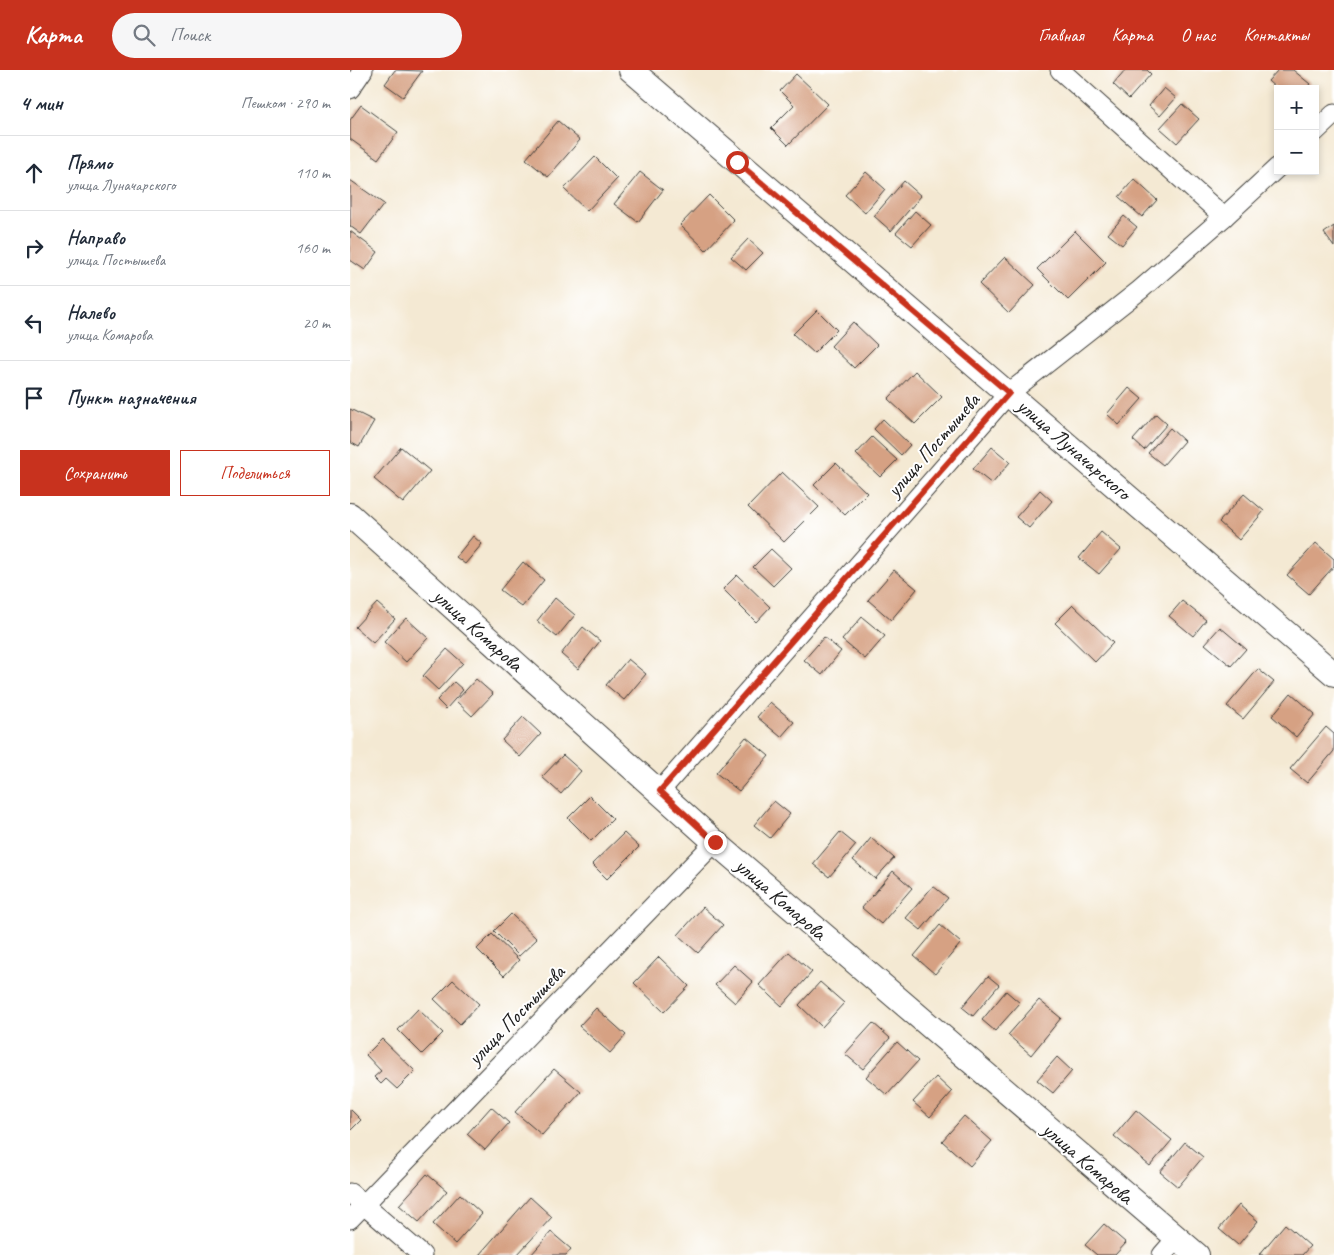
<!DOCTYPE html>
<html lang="ru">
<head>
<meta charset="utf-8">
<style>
	:root { --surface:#fff; --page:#f6f6f7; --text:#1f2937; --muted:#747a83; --line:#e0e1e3; --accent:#c8321e }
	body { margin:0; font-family:Caveat,sans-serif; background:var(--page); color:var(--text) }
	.controls { position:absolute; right:15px; top:15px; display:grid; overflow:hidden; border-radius:0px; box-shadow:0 2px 8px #0003 }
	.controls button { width:45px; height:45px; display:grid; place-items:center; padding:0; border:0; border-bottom:1px solid var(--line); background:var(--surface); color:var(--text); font:25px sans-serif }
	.stop { position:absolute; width:15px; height:15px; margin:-11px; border:4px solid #c8321e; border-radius:50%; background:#fff }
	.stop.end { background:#c8321e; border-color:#fff; box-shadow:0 1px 5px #0008 }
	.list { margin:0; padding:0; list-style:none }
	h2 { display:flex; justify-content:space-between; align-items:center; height:65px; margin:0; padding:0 20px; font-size:21px }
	h2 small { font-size:16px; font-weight:400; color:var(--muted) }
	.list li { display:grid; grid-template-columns:32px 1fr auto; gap:15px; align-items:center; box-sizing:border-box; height:75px; padding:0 20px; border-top:1px solid var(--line) }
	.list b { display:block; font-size:19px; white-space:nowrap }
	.list p { margin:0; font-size:16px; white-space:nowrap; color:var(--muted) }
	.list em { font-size:16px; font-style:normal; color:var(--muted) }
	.actions { display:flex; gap:10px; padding:15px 20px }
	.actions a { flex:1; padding:11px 0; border:1px solid var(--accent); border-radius:0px; text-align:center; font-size:18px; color:var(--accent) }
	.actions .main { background:var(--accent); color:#fff }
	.icon { flex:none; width:28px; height:28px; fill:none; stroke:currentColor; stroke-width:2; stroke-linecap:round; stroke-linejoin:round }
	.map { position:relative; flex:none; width:984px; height:1185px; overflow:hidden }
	header { display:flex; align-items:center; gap:30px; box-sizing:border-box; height:70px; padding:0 25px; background:var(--accent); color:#fff }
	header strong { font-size:24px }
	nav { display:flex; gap:28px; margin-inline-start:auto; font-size:18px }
	.search { width:350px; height:45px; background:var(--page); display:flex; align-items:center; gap:12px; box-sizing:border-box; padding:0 18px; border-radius:28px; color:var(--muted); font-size:19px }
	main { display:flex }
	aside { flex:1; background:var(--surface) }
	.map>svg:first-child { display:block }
</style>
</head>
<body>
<header>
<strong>Карта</strong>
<div class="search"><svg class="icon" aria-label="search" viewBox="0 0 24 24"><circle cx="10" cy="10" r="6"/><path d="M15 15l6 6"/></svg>Поиск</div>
<nav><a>Главная</a><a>Карта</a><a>О нас</a><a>Контакты</a></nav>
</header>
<main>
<aside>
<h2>4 мин<small>Пешком · 290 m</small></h2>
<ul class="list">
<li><svg class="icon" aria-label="ahead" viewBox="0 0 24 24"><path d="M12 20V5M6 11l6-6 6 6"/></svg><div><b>Прямо</b><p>улица Луначарского</p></div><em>110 m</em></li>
<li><svg class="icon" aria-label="right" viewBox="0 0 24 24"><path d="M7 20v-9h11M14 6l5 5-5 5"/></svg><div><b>Направо</b><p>улица Постышева</p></div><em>160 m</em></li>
<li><svg class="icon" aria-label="left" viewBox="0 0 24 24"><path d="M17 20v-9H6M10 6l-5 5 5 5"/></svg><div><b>Налево</b><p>улица Комарова</p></div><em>20 m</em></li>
<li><svg class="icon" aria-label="arrive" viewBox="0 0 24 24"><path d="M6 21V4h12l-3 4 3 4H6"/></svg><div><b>Пункт назначения</b></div></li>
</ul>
<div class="actions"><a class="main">Сохранить</a><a>Поделиться</a></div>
</aside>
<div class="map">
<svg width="984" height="1185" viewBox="0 0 984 1185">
	<rect width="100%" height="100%" fill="#fff"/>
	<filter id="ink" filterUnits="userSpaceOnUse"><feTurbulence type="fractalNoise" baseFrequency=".02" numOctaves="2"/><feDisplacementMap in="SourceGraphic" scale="10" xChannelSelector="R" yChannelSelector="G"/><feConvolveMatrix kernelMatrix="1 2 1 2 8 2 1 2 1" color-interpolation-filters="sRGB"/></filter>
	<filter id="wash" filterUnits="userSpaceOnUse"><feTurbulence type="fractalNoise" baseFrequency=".0096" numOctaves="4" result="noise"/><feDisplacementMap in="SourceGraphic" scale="20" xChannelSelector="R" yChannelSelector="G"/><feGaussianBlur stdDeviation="1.12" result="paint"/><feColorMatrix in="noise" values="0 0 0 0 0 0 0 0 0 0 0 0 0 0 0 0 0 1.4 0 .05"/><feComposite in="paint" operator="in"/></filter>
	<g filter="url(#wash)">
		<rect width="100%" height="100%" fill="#f4e9d3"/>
		<g id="blocks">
			<g fill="#d6a183">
				<polygon points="45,0 72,1 53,27 35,14"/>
				<polygon points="775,0 797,0 801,4 779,29 763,14"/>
				<polygon points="928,0 943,0 960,14 956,19 928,20 918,11"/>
				<polygon points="446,4 478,34 438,75 421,58 444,35 430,21"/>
				<polygon points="814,18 826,28 810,46 799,36"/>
				<polygon points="832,34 849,49 827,73 810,58"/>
				<polygon points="11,35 48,62 28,89 0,69 0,50"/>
				<polygon points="208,51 230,70 198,107 176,89"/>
				<polygon points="245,87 267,109 237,141 214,119"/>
				<polygon points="290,102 313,120 288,152 264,134"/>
				<polygon points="516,102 535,119 515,143 495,125"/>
				<polygon points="784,109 807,130 792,147 769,127"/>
				<polygon points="0,110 34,134 11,164 0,156"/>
				<polygon points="554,111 571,126 541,161 524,146"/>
				<polygon points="359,125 384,150 356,180 330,155"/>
				<polygon points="565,141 581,155 562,176 546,163"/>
				<polygon points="774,146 787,157 772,175 758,164"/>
				<polygon points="984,156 984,177 974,163"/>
				<polygon points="0,161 28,182 15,200 0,190"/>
				<polygon points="725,161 756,192 718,230 687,199"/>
				<polygon points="398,169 413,183 396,200 381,187"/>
				<polygon points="655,187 685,215 659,243 629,214"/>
				<polygon points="467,240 487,260 464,283 443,264"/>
				<polygon points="503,252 527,275 504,298 481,276"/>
				<polygon points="565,301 592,327 565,354 538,329"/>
				<polygon points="779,318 792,329 769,355 757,344"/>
				<polygon points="0,339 24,351 9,377 0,372"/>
				<polygon points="806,344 817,354 794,380 783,370"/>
				<polygon points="533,349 560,375 551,385 524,359"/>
				<polygon points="820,358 834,371 813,395 798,383"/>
				<polygon points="522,367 547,390 530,407 506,384"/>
				<polygon points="51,377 80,401 53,433 24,409"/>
				<polygon points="642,377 660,392 642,414 623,399"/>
				<polygon points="486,393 517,423 495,445 464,415"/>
				<polygon points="432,402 469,437 434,472 398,437"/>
				<polygon points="690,420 702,431 679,458 666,447"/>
				<polygon points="894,424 914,441 889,470 869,452"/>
				<polygon points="751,462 771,479 749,504 729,488"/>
				<polygon points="123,466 132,474 115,494 106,487"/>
				<polygon points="966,473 984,489 984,496 959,524 937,505"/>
				<polygon points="421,479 441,498 423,516 403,497"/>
				<polygon points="173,492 194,510 172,537 150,520"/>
				<polygon points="544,500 567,519 541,550 518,530"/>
				<polygon points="387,505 420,537 406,552 373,519"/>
				<polygon points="205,528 225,545 207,567 187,551"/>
				<polygon points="832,531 856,550 843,566 819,546"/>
				<polygon points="27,533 45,549 23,573 5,557"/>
				<polygon points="723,535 763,573 745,592 705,553"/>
				<polygon points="512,547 535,566 515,589 492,570"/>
				<polygon points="56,548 78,568 56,592 34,572"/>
				<polygon points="233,557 250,571 228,599 211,584"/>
				<polygon points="870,557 896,579 881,596 855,574"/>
				<polygon points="474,567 491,581 472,605 454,590"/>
				<polygon points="97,579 113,593 88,620 73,606"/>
				<polygon points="278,589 296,604 274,630 256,615"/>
				<polygon points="908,599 924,612 893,649 877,636"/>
				<polygon points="126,609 143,624 122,646 106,631"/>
				<polygon points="104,612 113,620 96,639 87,630"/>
				<polygon points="941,623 965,644 946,667 922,646"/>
				<polygon points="420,632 444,652 431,667 407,647"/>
				<polygon points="173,647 191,664 170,687 152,670"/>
				<polygon points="976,657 984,664 984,681 957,713 940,699"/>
				<polygon points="396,667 419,686 389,721 366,703"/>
				<polygon points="213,685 231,701 211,724 192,707"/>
				<polygon points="240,726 263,749 241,771 218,748"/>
				<polygon points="424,731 440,744 420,768 404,755"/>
				<polygon points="490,762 506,775 479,807 463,794"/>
				<polygon points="274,763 289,777 257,809 242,794"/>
				<polygon points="521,768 544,788 525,809 503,790"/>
				<polygon points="543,801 562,818 531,854 512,838"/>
				<polygon points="583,816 598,828 571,860 556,848"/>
				<polygon points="353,837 373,855 348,883 328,865"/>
				<polygon points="161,844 187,869 169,886 144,861"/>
				<polygon points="590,855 611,873 585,904 564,886"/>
				<polygon points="142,864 169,890 154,906 127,879"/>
				<polygon points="439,882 462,902 432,936 409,915"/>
				<polygon points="309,887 339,916 314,942 284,913"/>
				<polygon points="384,895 403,912 385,933 365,915"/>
				<polygon points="638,906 649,915 623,946 612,937"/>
				<polygon points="103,910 129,934 110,954 84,929"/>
				<polygon points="470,912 494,933 472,957 449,935"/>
				<polygon points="656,921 670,933 645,961 632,950"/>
				<polygon points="689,930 711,948 681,985 658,965"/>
				<polygon points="246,938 276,965 260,983 229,956"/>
				<polygon points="68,939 93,963 72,984 48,960"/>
				<polygon points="523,953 540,968 513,999 495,984"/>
				<polygon points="32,969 65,1001 47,1019 36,1009 31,1014 24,1007 31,1001 16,985"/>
				<polygon points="547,972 568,991 537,1025 516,1007"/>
				<polygon points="707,987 722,1001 703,1023 687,1010"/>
				<polygon points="204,999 231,1022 192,1065 165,1042"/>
				<polygon points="586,1007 602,1022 580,1047 563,1032"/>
				<polygon points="141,1037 159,1053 135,1080 117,1064"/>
				<polygon points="0,1039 11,1050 0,1061"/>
				<polygon points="786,1040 822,1070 800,1096 764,1066"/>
				<polygon points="614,1046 642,1071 620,1096 592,1071"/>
				<polygon points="835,1072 853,1087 828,1117 810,1102"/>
				<polygon points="77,1104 97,1121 69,1152 49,1135"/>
				<polygon points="110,1124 132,1144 105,1174 83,1154"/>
				<polygon points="180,1127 202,1147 167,1185 129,1185"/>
				<polygon points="889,1135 908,1151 888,1175 869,1159"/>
				<polygon points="754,1154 776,1173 765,1185 747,1185 735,1175"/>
				<polygon points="935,1154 960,1176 952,1185 909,1185"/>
				<polygon points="201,1162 221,1179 216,1185 181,1185"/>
			</g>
		</g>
	</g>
	<g filter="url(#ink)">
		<use href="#blocks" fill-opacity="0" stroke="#3c3b37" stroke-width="1"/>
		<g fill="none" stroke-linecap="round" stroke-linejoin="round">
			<defs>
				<g id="minor">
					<polyline points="710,0 874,147"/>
					<polyline points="0,19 13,0"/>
					<polyline points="965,62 984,44"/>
					<polyline points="310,721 659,323 790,220 874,147 928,97"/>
					<polyline points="0,1123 72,1185"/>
					<polyline points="0,1149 365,772"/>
					<polyline points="812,1185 826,1169"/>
				</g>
				<g id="tertiary">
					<polyline points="281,0 984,604"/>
					<polyline points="0,445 365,772 847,1185"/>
				</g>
			</defs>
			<use href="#minor" stroke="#3c3b37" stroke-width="21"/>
			<use href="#tertiary" stroke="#3c3b37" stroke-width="26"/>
			<use href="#minor" stroke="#fff" stroke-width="19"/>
			<use href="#tertiary" stroke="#fff" stroke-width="24"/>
		</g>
	</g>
	<g fill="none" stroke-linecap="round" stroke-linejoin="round" filter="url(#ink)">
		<polyline stroke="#c8321e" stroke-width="6" points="365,772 310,721 659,323 387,92"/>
	</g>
	<g text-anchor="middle" stroke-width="4" stroke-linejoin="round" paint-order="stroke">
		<g font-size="21" fill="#1c1c1c" stroke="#fff">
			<text transform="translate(583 375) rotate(-49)" y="7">улица Постышева</text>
			<text transform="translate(724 379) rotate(41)" y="7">улица Луначарского</text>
			<text transform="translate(128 560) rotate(42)" y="7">улица Комарова</text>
			<text transform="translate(431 829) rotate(41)" y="7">улица Комарова</text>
			<text transform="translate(166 945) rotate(-46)" y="7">улица Постышева</text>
			<text transform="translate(738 1093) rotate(41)" y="7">улица Комарова</text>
		</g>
	</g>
</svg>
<div class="controls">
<button>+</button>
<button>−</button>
</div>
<div class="stop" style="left:387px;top:92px"></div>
<div class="stop end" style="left:365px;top:772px"></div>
</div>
</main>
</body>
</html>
